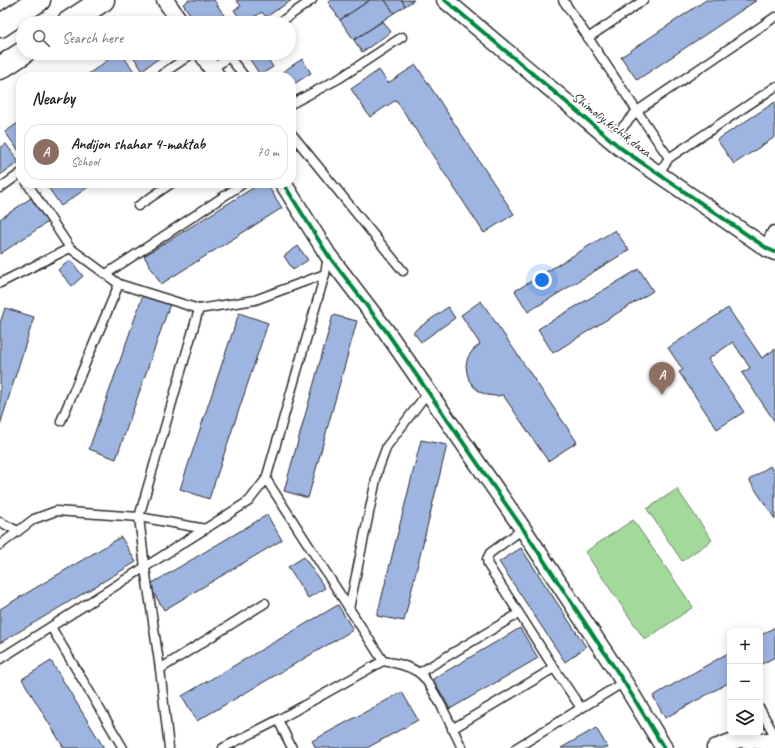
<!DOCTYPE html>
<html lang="en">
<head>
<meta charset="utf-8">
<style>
	:root { --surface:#fff; --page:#f2f2f2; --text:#202124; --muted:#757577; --line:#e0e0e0; --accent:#111827 }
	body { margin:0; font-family:Caveat,sans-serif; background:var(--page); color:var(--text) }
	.controls { position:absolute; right:12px; bottom:12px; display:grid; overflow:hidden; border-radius:8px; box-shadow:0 2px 10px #0003 }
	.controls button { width:36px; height:36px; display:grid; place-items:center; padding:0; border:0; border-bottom:1px solid var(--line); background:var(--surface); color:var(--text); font:20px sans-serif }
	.you { position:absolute; left:542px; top:280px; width:14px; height:14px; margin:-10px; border:3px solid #fff; border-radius:50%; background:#1a73e8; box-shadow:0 0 0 6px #1a73e833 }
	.badge { display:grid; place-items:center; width:26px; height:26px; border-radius:50%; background:var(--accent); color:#fff; font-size:13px; font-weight:700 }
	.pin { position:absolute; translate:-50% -33px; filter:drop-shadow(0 1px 2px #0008) }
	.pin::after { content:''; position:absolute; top:21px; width:14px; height:12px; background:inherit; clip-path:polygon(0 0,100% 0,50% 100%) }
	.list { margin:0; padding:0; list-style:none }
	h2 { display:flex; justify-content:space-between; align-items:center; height:52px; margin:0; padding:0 16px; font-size:17px }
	h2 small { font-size:13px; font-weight:400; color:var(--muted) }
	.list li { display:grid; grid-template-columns:26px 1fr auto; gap:12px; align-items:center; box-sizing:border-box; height:56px; margin:0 8px 8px; padding:0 8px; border:1px solid var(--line); border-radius:16px }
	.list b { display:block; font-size:15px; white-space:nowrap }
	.list p { margin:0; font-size:13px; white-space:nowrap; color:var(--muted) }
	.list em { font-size:13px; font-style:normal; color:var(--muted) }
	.icon { flex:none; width:22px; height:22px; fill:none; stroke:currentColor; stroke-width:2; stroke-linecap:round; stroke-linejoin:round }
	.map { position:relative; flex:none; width:775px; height:748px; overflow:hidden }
	.search { position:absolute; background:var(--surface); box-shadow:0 2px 10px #0003; left:16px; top:16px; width:280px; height:44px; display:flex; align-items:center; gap:10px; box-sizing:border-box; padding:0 14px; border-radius:22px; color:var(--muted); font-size:15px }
	.panel { position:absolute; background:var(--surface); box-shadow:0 2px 10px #0003; left:16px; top:72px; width:280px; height:116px; border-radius:16px }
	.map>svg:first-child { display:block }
</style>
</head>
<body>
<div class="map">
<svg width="775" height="748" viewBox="0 0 775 748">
	<rect width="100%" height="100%" fill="#fff"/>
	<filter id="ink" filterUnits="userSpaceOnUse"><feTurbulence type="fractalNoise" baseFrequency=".025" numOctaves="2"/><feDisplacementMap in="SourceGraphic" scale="8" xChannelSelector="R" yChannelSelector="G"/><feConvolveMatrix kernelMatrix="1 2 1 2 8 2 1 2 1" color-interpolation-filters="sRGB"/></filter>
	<g filter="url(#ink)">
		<g fill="#a4d99c" stroke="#688264">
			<polygon points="677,489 712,540 682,561 647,509"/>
			<polygon points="633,520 693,607 645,640 585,552"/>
		</g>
		<g fill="#9eb5e2" stroke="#2b2b2b">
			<polygon points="189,0 214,0 229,23 196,23 183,4"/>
			<polygon points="236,0 292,0 266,17 262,12 245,23 243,23 234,10 241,6"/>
			<polygon points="331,0 370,0 340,20 328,2"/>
			<polygon points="370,0 385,0 394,13 354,40 340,20"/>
			<polygon points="385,0 402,0 405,6 394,13"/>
			<polygon points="402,0 414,0 405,6"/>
			<polygon points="706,0 757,0 637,80 621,57"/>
			<polygon points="170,12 177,23 154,23"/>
			<polygon points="383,21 391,32 362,52 354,40"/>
			<polygon points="118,53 121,53 138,77 84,77"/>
			<polygon points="131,53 167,53 142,70"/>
			<polygon points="258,53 264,53 273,67 260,75 249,58"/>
			<polygon points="302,59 311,73 291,86 291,77 275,77"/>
			<polygon points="416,65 514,214 484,233 396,100 370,117 351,89 379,70 388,83"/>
			<polygon points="775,102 775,137 734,164 717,140"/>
			<polygon points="21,121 21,154 5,132"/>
			<polygon points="6,144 19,162 0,175 0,148"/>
			<polygon points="45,183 94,183 61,206"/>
			<polygon points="261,183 266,183 282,208 161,284 144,256"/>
			<polygon points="31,198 48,222 0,254 0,219"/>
			<polygon points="615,230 629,250 528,312 515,291"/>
			<polygon points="298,246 308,260 293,270 284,256"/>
			<polygon points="70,260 83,276 72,286 58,270"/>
			<polygon points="639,269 653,291 553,353 538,329"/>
			<polygon points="143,295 170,304 116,459 89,449"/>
			<polygon points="481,301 577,442 548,461 503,395 495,396 487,395 480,392 474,387 469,380 467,373 466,365 468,357 473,350 480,344 461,315"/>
			<polygon points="448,307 455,318 421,342 413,332"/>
			<polygon points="5,308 34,317 0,425 0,323"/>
			<polygon points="728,308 762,358 775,349 775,422 742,373 750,368 733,342 708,359 744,412 717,429 679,372 683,370 668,348"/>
			<polygon points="239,313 268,323 209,499 180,489"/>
			<polygon points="333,315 357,321 308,498 284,491"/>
			<polygon points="421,440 447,445 404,621 377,616"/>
			<polygon points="770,466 775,474 775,519 749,480"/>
			<polygon points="267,515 282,540 164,610 149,585"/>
			<polygon points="121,537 136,562 0,643 0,609"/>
			<polygon points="521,548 586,647 565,662 499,562"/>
			<polygon points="304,557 325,588 308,598 288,567"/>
			<polygon points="338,605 353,630 197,721 182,696"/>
			<polygon points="775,627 775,657 760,665 760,636"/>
			<polygon points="520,628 538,658 450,709 433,679"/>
			<polygon points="730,652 730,682 665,718 653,696"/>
			<polygon points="51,661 104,748 64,748 22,679"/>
			<polygon points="402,692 418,720 367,748 316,748 312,741"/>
			<polygon points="596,728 608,748 561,748"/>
		</g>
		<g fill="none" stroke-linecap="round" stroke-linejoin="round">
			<defs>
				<g id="service">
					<polyline points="563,0 637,111 611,140"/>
					<polyline points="775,17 637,111 669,158 775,87"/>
					<polyline points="279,23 312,0"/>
					<polyline points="588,38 644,0"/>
					<polyline points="229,57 245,77"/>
					<polyline points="212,69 235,53"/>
					<polyline points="158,77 193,53"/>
					<polyline points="291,104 340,78 402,37"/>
					<polyline points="291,133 403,271"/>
					<polyline points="658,174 669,158"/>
					<polyline points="27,183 70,248 119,284 199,309 255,300 325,274"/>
					<polyline points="0,188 21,173"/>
					<polyline points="138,206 172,183"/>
					<polyline points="106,274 244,183"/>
					<polyline points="0,283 70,248"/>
					<polyline points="61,421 119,284"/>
					<path d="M266 479 383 661C395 663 407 665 418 672 432 681 454 732 462 748"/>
					<polyline points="0,522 18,531"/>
					<polyline points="523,529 490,553 487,559 488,565 554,668 581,708"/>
					<polyline points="0,545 34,519 56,511 139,517 206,529"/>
					<polyline points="349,609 378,470 387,446 428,392"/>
					<polyline points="51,627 123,748"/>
					<polyline points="0,659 249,501 266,479 325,274 328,256"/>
					<polyline points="160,669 265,603"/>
					<polyline points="419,673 518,614"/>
					<polyline points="760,709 775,736"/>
					<polyline points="278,720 292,748"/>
					<polyline points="452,729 554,668"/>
					<polyline points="169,748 160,669 145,568 139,517 199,309"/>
					<polyline points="223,748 278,720 383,661"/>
					<polyline points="516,748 624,682"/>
				</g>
				<g id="minor">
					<polyline points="165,0 181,23"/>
					<polyline points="445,0 622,149 768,249 775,252"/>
					<polyline points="202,53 217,77"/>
					<polyline points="283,183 328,255 386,331 523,529 624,682 664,748"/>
					<polyline points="768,249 775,234"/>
					<polyline points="715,748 739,739 775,742"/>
				</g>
				<g id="primary">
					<polyline points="68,23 103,0"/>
					<polyline points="0,26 39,0"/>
					<polyline points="0,68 23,53"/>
				</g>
			</defs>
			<use href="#service" stroke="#2b2b2b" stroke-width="11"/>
			<use href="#minor" stroke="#2b2b2b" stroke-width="19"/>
			<use href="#primary" stroke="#2b2b2b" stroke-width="25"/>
			<use href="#service" stroke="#fff" stroke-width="8"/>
			<use href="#minor" stroke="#fff" stroke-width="16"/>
			<use href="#primary" stroke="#fff" stroke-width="22"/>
			<defs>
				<g id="cycleway">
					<polyline points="445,0 622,149 768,249 775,252"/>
					<polyline points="283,183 328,255 386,331 523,529 624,682 664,748"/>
				</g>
			</defs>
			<use href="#cycleway" stroke="#fff" stroke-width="6"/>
			<use href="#cycleway" stroke="#00873e" stroke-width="4"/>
		</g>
	</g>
	<g text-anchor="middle" stroke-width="3.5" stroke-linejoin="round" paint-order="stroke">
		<g font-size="14" fill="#2b2b2b" stroke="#fff">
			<text transform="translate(612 124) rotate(38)" y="5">Shimoliy kichik daxa</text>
		</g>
	</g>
</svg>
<div class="controls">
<button>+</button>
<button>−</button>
<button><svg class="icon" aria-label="layers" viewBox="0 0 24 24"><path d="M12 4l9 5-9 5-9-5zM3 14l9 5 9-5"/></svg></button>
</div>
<div class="you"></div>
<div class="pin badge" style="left:662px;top:395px;background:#8d6e63">A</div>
<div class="search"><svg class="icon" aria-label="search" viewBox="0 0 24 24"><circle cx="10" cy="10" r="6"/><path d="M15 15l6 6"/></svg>Search here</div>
<section class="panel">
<h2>Nearby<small></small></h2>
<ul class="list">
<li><span class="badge" style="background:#8d6e63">A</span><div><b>Andijon shahar 4-maktab</b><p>School</p></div><em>70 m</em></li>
</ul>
</section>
</div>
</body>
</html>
